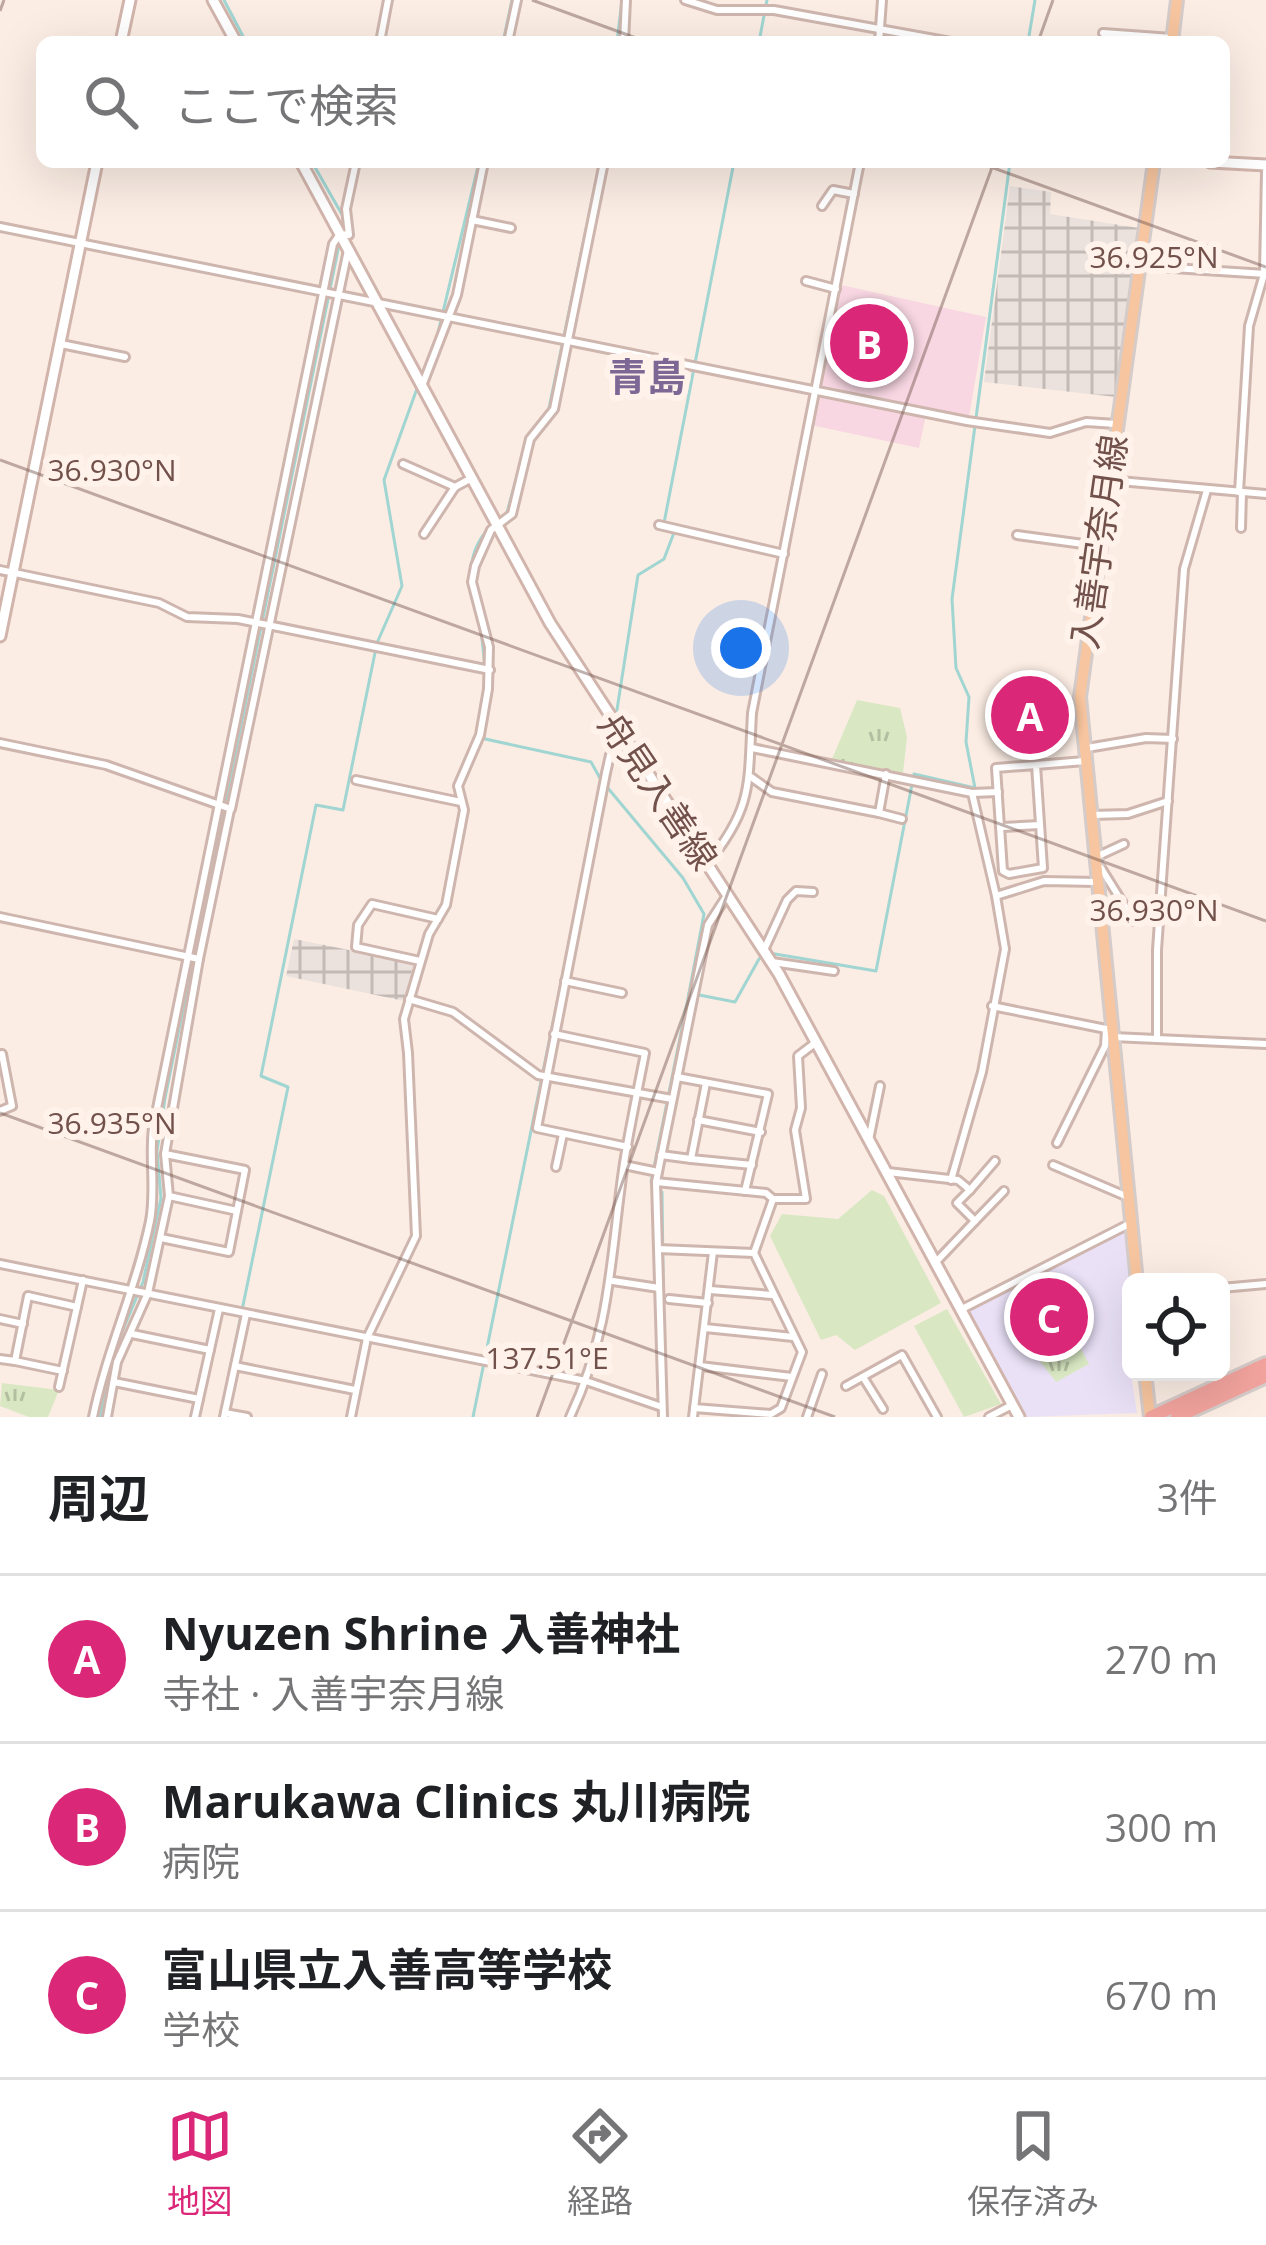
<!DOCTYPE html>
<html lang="ja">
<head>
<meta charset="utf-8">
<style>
	:root { --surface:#fff; --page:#f2f2f2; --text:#202124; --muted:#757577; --line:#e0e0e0; --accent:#db2777 }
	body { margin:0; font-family:"Open Sans","Noto Sans JP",sans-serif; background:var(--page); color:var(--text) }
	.controls { position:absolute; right:36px; bottom:36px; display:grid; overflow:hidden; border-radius:18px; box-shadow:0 12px 48px #0002 }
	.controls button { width:108px; height:108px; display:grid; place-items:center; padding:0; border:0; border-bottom:3px solid var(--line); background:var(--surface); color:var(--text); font:60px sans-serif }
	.you { position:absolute; left:741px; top:648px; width:42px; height:42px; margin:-30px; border:9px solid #fff; border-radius:50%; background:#1a73e8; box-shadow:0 0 0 18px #1a73e833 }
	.badge { display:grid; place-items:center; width:78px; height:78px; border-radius:50%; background:var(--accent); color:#fff; font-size:39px; font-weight:700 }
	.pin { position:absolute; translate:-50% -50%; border:6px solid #fff; box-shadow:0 3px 12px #0006 }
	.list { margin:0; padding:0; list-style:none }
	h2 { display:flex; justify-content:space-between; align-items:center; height:156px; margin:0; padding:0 48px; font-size:51px }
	h2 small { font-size:39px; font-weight:400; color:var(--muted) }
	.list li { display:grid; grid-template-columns:78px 1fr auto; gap:36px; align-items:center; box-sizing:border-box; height:168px; padding:0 48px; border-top:3px solid var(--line) }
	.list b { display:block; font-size:45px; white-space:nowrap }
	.list p { margin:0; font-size:39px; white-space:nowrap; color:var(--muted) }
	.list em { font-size:39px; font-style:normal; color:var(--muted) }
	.icon { flex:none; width:66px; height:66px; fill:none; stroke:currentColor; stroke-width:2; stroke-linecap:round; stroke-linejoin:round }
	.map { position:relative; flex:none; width:1266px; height:1417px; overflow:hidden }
	.search { position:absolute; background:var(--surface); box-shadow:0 12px 48px #0002; left:36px; right:36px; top:36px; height:132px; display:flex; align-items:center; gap:30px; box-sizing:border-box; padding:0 42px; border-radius:18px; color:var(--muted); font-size:45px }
	.sheet { height:660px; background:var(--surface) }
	nav { display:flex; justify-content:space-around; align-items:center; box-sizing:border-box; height:168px; border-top:3px solid var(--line); background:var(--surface); font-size:33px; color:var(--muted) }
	nav a { display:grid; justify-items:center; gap:6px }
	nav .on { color:var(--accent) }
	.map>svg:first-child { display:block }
</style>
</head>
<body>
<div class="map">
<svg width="1266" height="1417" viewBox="0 0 1266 1417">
	<defs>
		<pattern id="industrial-grid" width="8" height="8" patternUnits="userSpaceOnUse" patternTransform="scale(3)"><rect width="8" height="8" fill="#ebe2de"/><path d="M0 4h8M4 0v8" fill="none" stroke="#c3bab6"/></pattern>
		<pattern id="grass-tufts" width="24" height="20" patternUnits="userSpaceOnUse" patternTransform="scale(3)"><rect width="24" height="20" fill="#d9e8c3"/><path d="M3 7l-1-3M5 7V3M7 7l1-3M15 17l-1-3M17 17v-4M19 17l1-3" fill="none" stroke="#b4bea0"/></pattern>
	</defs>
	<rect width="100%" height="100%" fill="#fbede4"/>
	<g fill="url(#industrial-grid)">
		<polygon points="1010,186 1051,192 1050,214 1139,228 1116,397 984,382"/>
		<polygon points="294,939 414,963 404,1001 286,976"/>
	</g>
	<polygon fill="#eae1f7" points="1124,1229 1131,1289 1126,1342 1137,1413 1027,1417 967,1311"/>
	<polygon fill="#f8d7e2" points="841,285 986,317 969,417 927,410 919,448 811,425"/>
	<g fill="url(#grass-tufts)">
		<polygon points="857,700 900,708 907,737 903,773 832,759"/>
		<polygon points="1069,1327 1089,1364 1056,1382 1030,1348"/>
		<polygon points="2,1383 59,1390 48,1417 29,1417 0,1406"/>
	</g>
	<g fill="#d9e8c3">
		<polygon points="872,1190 884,1196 941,1303 855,1350 836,1335 821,1340 770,1236 782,1214 838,1219"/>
		<polygon points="947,1309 1001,1404 964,1417 914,1326"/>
	</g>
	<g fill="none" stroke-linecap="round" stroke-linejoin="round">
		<g stroke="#a0d5d2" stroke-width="3">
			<polyline points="224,0 246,42"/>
			<polyline points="503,42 512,0"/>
			<polyline points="617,42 622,0"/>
			<polyline points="759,42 767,0"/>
			<polyline points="1028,42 1035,0"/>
			<polyline points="312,162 344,218"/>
			<polyline points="436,341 479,162"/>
			<polyline points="548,413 600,162"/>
			<polyline points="506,516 527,439"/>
			<polyline points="664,523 734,162"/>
			<path d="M477 614C467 582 467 548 493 524"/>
			<polyline points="481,629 485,667"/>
			<polyline points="485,682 476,737 591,762 601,780"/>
			<polyline points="616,716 638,575 664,559 675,530"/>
			<polyline points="601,774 610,751 620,741"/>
			<polyline points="607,787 683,878 704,914 689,993"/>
			<polyline points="664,1349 662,1192 651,1182 689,993 735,1002 759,959 769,953 876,971 914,774 975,788 966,742 969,697 956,668 952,599 1010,162"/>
			<polyline points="112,1356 143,1282 161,1198 157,1151 165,1098 339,245"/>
			<polyline points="665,1388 667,1417"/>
			<polyline points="100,1417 110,1365"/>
			<polyline points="220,1417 288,1087 261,1076 316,805 343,810 377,643 402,586 384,480 419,383"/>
			<polyline points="473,1417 578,899"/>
		</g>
		<defs>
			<g id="street">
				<polyline points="685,0 717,10 774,10 951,42"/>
				<polyline points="1103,33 1172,38"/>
				<polyline points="380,42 388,0"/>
				<polyline points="508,42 517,0"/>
				<polyline points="624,42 626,0"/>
				<polyline points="879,42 882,0"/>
				<polyline points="822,206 833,190 854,194"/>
				<polyline points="472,220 511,228"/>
				<polyline points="0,227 967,421 1050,433 1086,422 1116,424"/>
				<polyline points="1142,266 1266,274"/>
				<polyline points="806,281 836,289"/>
				<polyline points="61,344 125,357"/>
				<polyline points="422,386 457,295 484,162"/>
				<polyline points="403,464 455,487 470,479"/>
				<polyline points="1108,480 1266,494"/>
				<polyline points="1239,492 1249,326 1264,274 1266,171"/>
				<polyline points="659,525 784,554"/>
				<polyline points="1241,528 1242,492"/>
				<polyline points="424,534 455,487"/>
				<polyline points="1017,535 1098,546"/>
				<polyline points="0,570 159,603 187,617 238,619 490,670"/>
				<polyline points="0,743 106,765 231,809 348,250"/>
				<polyline points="626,744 610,755 606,773 537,1128 628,1147"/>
				<polyline points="752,748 972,793 996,896 1044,881 1097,882"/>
				<polyline points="1087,748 1146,738 1173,739"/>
				<polyline points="1036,765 996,768 1003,871 1009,874 1043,868 1036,765 1085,761"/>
				<polyline points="751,777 772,792 879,813 886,774"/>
				<polyline points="356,780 461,802"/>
				<polyline points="972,793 998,792"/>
				<polyline points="879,813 902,819"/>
				<polyline points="1091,815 1128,814 1168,801"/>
				<polyline points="1002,827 1040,825"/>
				<polyline points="1096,857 1124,844"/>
				<path d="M707 864C754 807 748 783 752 713L860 162"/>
				<polyline points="1101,868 1134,921"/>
				<polyline points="0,917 199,959 230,810"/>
				<polyline points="764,950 787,900 796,891 813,892"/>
				<polyline points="420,961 356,947 358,925 372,904 438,919"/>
				<polyline points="772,962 834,971"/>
				<polyline points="565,981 622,993"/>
				<polyline points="409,999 453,1012 538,1075 672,1099"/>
				<polyline points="992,1006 1106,1029"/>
				<path d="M554 1034 645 1053C638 1089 630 1126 624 1163 610 1257 612 1327 570 1417"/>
				<polyline points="1113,1037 1266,1044"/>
				<polyline points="1157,1039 1157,950 1184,569 1207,490"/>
				<polyline points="677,1077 768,1094 745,1191"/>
				<polyline points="706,1083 691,1159 752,1165"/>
				<polyline points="0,1111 12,1106 2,1054"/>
				<polyline points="698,1120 761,1132"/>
				<polyline points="869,1140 880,1086"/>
				<polyline points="1057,1143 1105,1046 1106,1029"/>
				<polyline points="165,1154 199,959"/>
				<polyline points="661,1155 691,1159"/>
				<polyline points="624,1165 658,1172"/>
				<polyline points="1053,1165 1128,1197"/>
				<polyline points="556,1167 563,1134"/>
				<polyline points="888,1172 958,1180 970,1190 957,1203 975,1221 935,1263"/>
				<polyline points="951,1180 982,1072 1005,949 996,896"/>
				<polyline points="656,1182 766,1193 773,1199 754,1253"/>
				<polyline points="970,1190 995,1161"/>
				<polyline points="773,1199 806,1199 795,1130 801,1108 798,1056 815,1043"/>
				<polyline points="975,1221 1004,1191"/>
				<polyline points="161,1238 229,1252 237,1211"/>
				<polyline points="658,1249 754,1253 802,1352 781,1408 771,1414 694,1408"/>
				<polyline points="0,1264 586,1381 662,1407"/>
				<polyline points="613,1281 659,1288"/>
				<polyline points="1221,1288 1266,1284"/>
				<polyline points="710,1290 772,1295"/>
				<polyline points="669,1299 708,1303"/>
				<polyline points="960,1310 1131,1223"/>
				<polyline points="0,1319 23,1324"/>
				<polyline points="705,1328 793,1337"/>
				<polyline points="132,1334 210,1350"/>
				<polyline points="0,1359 15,1361"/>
				<polyline points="235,1366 355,1390"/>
				<polyline points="700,1366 792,1377"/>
				<polyline points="63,1371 15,1361 28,1296 77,1307"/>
				<polyline points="863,1377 883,1409"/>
				<polyline points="114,1382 199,1399"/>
				<polyline points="846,1386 902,1355 937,1417"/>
				<polyline points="59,1387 83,1280"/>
				<polyline points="225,1413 247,1417"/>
				<path d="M93 1417C107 1349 136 1289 150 1221 156 1190 149 1159 153 1128L333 244 340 234 349 235 346 209 356 162"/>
				<polyline points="107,1417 117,1362 148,1293 169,1196 237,1211 245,1170 165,1154 169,1196"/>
				<polyline points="195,1417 219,1309"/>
				<polyline points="224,1417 246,1314"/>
				<polyline points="351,1417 367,1338 416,1236 408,1053 404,1019 429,934 446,905 464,810 458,786 480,735 488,689 489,647 472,582 475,566 491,530 512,514 530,439 554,409 604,162"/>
				<polyline points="663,1417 656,1182 708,925 728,894"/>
				<polyline points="693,1417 713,1252"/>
				<polyline points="807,1417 822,1374"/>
				<polyline points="989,1417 1012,1405"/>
			</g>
			<g id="secondary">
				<polyline points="213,0 236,42"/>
				<polyline points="121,42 130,0"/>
				<polyline points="301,162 550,623 779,974 1019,1417"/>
				<polyline points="1210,162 1266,165"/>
				<polyline points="0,636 97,162"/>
			</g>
			<g id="primary">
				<polyline points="1172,42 1177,0"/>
				<polyline points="1137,1282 1080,697 1154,162"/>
				<polyline points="1145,1372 1150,1417"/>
			</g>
			<g id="highway">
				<polyline points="1151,1417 1266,1364"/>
				<polyline points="1177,1417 1266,1376"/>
			</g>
		</defs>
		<use href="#street" stroke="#ceb6ae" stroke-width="12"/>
		<use href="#secondary" stroke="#d1b4ab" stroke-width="15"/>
		<use href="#primary" stroke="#d5cbc9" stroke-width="16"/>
		<use href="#highway" stroke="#d5cbc9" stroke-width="18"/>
		<use href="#street" stroke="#fff" stroke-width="6"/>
		<use href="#secondary" stroke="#fff" stroke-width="9"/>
		<use href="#primary" stroke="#f7c59f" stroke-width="10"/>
		<use href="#highway" stroke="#f2a39d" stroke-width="12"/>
	</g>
	<path fill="none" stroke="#72514b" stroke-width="3" stroke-opacity="0.45" d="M532 0 647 42M0 11 4 0M1038 42 1053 0M977 162 1266 267M0 460 1266 921M0 1113 835 1417M537 1417 994 162"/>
	<g text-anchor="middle" stroke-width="12" stroke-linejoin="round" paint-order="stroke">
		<g font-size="36" fill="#72514b" stroke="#fef2ea">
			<text transform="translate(1099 542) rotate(-82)" y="13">入善宇奈月線</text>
			<text transform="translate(658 791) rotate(56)" y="13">舟見入善線</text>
		</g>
		<g font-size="39" font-weight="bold" fill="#7c6795" stroke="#fef2ea">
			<text x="647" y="391">青島</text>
		</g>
	</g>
	<g font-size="30" text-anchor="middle" fill="#72514b" stroke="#fef2ea" stroke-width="12" stroke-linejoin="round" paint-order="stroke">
		<text x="1154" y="268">36.925°N</text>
		<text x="112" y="481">36.930°N</text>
		<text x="1154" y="921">36.930°N</text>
		<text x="112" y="1134">36.935°N</text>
		<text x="547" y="1369">137.51°E</text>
	</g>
</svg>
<div class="controls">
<button><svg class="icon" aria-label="locate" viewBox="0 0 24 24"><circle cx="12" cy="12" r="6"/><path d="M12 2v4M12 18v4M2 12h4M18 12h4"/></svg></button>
</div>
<div class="you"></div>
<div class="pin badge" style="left:1030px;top:715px">A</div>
<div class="pin badge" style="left:869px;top:343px">B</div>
<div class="pin badge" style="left:1049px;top:1317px">C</div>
<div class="search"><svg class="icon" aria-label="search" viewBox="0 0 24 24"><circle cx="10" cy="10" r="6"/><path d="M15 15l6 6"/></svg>ここで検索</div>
</div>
<section class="sheet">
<h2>周辺<small>3件</small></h2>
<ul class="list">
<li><span class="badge">A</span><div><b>Nyuzen Shrine 入善神社</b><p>寺社 · 入善宇奈月線</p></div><em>270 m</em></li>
<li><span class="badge">B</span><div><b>Marukawa Clinics 丸川病院</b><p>病院</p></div><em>300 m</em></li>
<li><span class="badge">C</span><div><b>富山県立入善高等学校</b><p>学校</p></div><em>670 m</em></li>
</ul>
</section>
<nav>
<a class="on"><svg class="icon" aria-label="map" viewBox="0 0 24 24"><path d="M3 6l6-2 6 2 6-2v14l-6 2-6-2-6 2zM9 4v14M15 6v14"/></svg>地図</a>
<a><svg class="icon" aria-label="directions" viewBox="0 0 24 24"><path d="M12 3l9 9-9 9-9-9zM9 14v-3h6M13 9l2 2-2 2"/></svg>経路</a>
<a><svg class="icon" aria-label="saved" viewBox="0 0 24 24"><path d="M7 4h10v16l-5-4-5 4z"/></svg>保存済み</a>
</nav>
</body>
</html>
